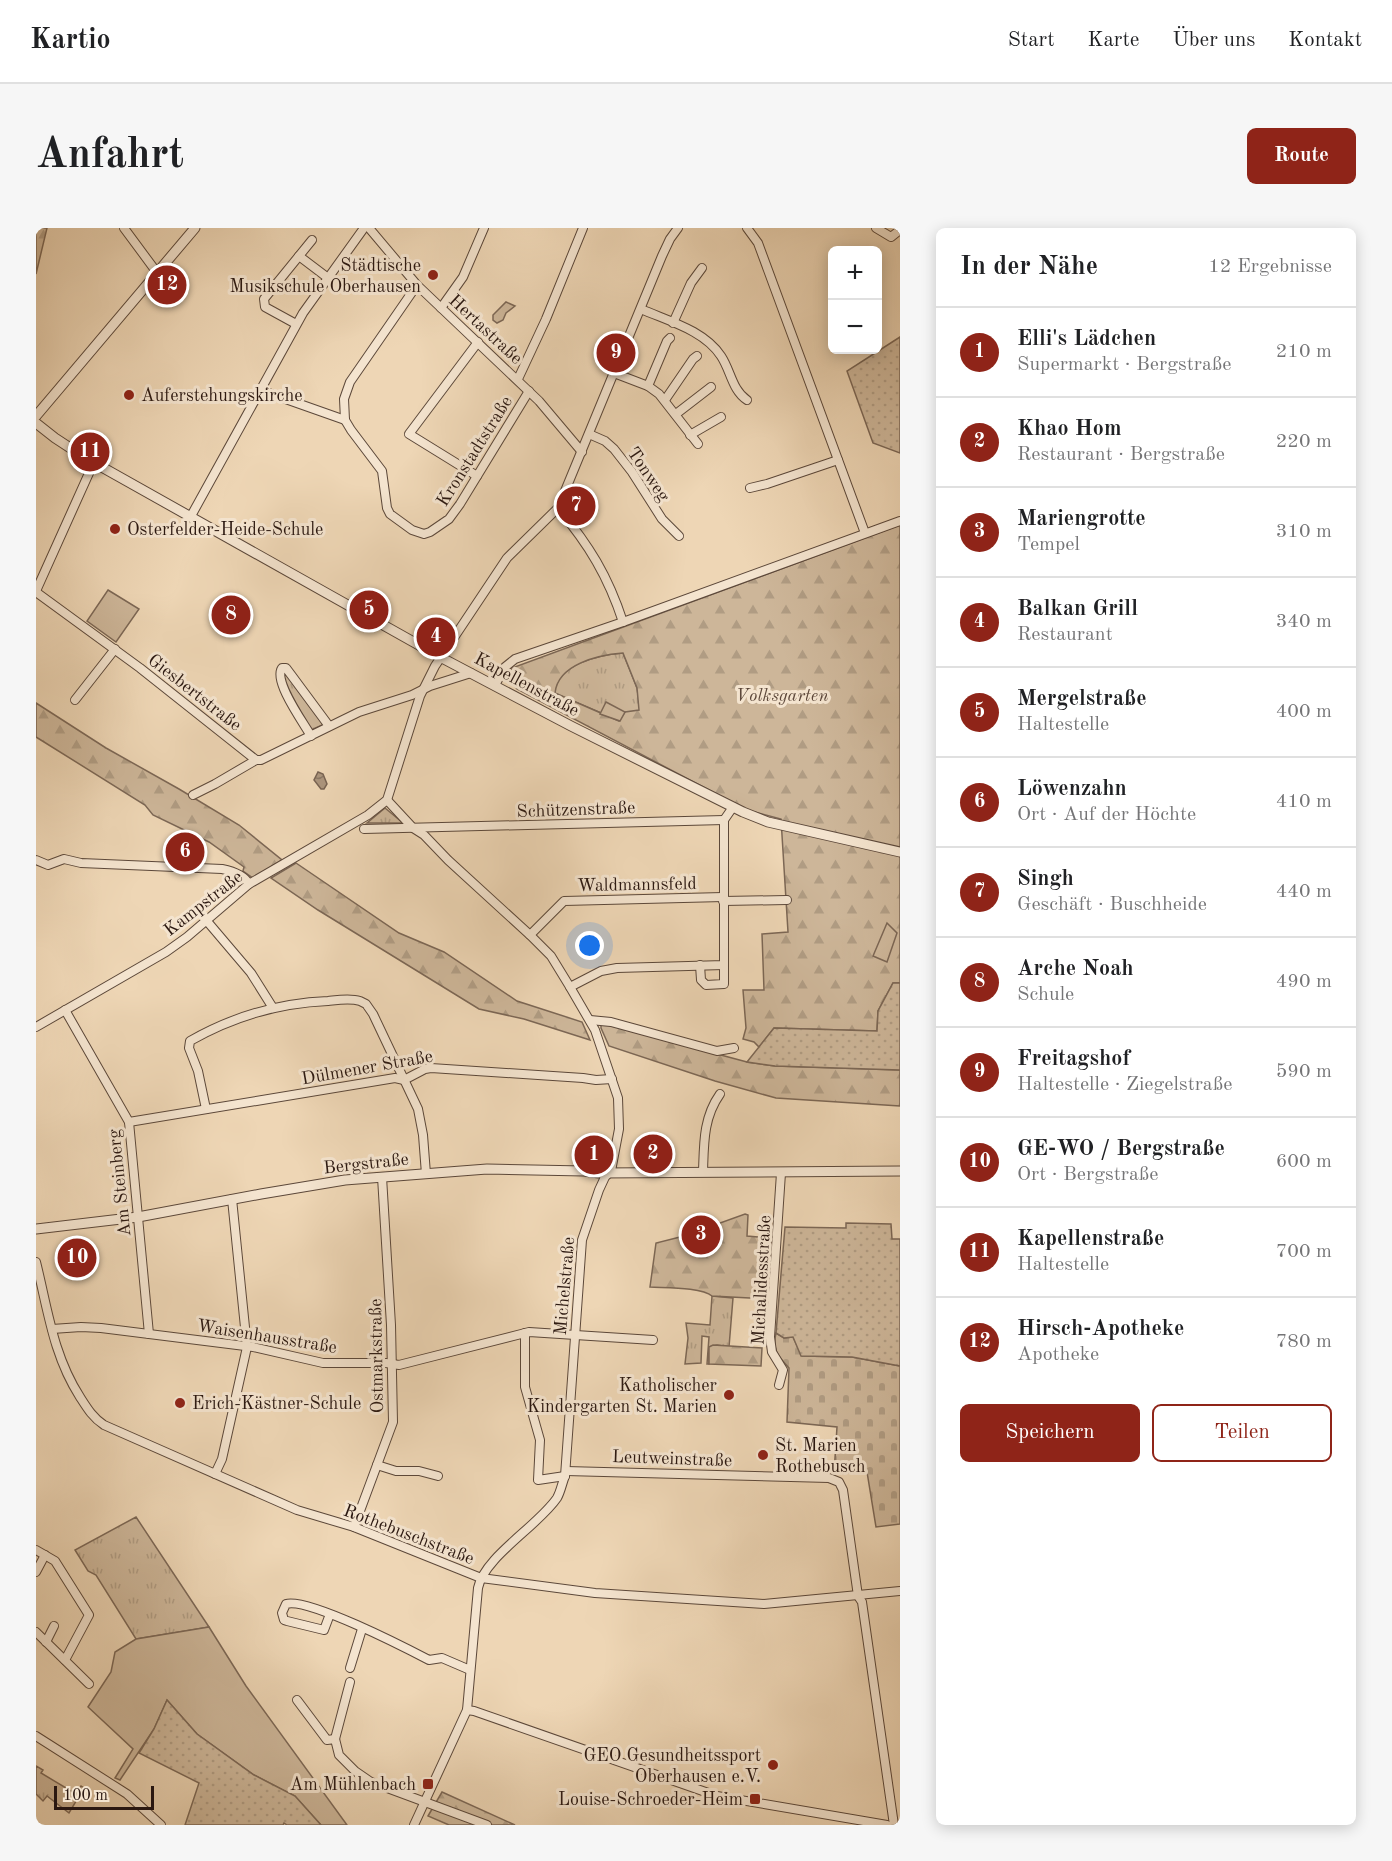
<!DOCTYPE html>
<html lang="de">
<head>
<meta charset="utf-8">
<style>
	:root { --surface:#fff; --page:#f6f6f6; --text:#202124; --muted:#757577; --line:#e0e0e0; --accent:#8f2418 }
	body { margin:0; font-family:"Old Standard TT",serif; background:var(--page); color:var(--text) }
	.controls { position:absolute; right:18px; top:18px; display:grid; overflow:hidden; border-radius:9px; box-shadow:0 3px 15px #0003 }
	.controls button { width:54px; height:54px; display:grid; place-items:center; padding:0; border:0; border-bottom:2px solid var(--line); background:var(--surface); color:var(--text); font:30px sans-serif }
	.scale { position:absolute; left:18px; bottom:15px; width:100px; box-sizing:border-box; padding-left:6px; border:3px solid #2b1811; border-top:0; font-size:16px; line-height:21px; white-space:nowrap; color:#2b1811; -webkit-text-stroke:4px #f4e4cf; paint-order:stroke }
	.you { position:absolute; left:554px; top:718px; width:21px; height:21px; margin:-15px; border:4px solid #fff; border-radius:50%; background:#1a73e8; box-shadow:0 0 0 9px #1a73e833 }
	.badge { display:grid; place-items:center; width:39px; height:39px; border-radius:50%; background:var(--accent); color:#fff; font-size:20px; font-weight:700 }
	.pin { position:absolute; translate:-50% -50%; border:3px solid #fff; box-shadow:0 2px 6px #0006 }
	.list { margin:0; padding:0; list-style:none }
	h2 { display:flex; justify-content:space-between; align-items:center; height:78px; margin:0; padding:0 24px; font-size:26px }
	h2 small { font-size:20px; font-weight:400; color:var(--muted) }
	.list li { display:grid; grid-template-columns:39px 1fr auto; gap:18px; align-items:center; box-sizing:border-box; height:90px; padding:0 24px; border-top:2px solid var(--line) }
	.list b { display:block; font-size:22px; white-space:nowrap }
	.list p { margin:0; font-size:20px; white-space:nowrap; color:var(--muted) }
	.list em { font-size:20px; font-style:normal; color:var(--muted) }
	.actions { display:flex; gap:12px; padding:18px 24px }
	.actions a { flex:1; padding:14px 0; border:2px solid var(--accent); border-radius:9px; text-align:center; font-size:21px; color:var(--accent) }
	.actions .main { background:var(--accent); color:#fff }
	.map { position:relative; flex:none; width:864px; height:1597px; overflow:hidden; border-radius:9px }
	header { display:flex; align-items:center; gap:36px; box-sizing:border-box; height:84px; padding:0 30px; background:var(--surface); border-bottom:2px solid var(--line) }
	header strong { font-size:28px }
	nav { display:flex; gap:33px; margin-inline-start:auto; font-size:21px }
	.intro { display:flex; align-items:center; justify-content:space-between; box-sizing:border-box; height:144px; padding:0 36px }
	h1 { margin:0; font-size:42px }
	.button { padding:15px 27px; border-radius:9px; background:var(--accent); color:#fff; font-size:21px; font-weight:700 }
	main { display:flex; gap:36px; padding:0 36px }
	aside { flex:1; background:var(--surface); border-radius:9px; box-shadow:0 3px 15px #0003 }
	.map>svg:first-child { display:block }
</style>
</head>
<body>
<header>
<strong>Kartio</strong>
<nav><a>Start</a><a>Karte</a><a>Über uns</a><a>Kontakt</a></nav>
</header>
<div class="intro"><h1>Anfahrt</h1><a class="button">Route</a></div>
<main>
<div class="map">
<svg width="864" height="1597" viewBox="0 0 864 1597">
	<defs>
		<pattern id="grass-tufts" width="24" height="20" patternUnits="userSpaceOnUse" patternTransform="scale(1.5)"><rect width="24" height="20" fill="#cdb699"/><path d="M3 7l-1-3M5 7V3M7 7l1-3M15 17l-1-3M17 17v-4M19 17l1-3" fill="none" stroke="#b09c83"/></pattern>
		<pattern id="forest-firs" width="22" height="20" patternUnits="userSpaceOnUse" patternTransform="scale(1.5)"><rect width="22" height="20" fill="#cdb699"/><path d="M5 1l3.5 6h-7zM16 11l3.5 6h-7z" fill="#b09c83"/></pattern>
		<pattern id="cemetery-stones" width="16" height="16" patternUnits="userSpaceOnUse" patternTransform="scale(1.5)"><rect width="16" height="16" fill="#cdb699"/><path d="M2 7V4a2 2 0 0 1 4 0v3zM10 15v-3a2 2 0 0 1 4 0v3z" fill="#b09c83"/></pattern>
		<pattern id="garden-dots" width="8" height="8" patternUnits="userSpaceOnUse" patternTransform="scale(1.5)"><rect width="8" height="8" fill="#cdb699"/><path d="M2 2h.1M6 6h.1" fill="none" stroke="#b09c83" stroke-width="1.8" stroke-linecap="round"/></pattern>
		<pattern id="water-waves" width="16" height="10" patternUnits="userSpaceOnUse" patternTransform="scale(1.5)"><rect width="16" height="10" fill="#ac957d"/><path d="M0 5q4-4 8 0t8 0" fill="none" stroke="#8c7965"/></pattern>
	</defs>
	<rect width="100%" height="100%" fill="#eed6b5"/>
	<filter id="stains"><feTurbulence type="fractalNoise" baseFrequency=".00333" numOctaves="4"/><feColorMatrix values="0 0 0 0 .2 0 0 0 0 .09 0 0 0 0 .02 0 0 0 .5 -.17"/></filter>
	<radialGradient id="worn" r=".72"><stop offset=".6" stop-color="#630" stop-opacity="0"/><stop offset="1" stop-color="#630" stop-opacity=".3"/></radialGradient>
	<g fill="url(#grass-tufts)" stroke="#7c6755" stroke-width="1.5">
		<path d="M587 425 601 460 604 482 584 493 518 465C522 436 562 427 587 425Z"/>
		<polygon points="250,444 293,494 273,503 247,453 246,447"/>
		<polygon points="349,580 367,595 331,595"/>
		<polygon points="676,1068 697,1070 693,1119 681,1117 673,1119 673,1136 671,1136 673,1109 666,1108 665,1135 649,1136 652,1110 650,1095 674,1097"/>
		<polygon points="100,1289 173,1399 100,1411 60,1347 52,1343 39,1322"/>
		<polygon points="0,1538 7,1542 5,1545 40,1566 45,1558 48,1560 33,1585 11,1568 7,1573 0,1566"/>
	</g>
	<g fill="url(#forest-firs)" stroke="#7c6755" stroke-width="1.5" fill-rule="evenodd">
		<polygon points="0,0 11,0 0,46"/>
		<path d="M864 297V755H857L842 783 841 803 738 800 723 819 718 814 707 811 710 800 707 762H728L726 706 752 704 745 591 711 582 481 461C475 454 473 449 476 440ZM587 425 601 460 603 482 589 484 583 493 519 465C522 436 562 427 587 425Z"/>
		<polygon points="0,475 70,520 143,561 203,597 246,632 217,650 207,643 208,639 173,614 117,587 109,577 0,509"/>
		<polygon points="260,635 363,705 408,724 481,773 546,794 554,812 488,791 443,781 282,682 235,650"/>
		<polygon points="565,795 711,834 739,838 864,842 864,878 740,870 679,853 573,818 565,800"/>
		<path d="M709 986 712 987 711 1008 735 1010 732 1071 676 1068C666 1059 629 1060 614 1059L620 1015 648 1008Z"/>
		<polygon points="677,1117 726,1120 725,1138 673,1136 673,1119"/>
		<polygon points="406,1564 479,1597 413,1597 392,1588"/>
	</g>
	<path fill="url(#cemetery-stones)" stroke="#7c6755" stroke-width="1.5" d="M740 1105 748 1110 757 1109 766 1128 816 1129 864 1138V1296L840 1299 831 1244 798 1246 801 1199 751 1194 753 1140C742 1128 736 1122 740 1105Z"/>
	<g fill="#cdb699" stroke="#7c6755" stroke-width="1.5">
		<polygon points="470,74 479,78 470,85 467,92 461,95 457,92 457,87"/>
		<polygon points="72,362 103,381 80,414 51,393"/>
		<polygon points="570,474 589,484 584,493 564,486"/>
		<polygon points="851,695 861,705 851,734 837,728"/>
		<polygon points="173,1399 210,1458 311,1597 285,1597 259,1568 218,1547 161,1506 131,1472 118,1501 84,1552 79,1550 97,1521 52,1479 75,1444 79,1424 100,1411"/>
	</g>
	<g fill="url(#garden-dots)" stroke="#7c6755" stroke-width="1.5">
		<polygon points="864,109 864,225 837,215 811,143"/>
		<polygon points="857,755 864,755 864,842 739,838 711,834 738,800 841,803 842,783"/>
		<polygon points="810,995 855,996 856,1011 864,1011 864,1138 816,1129 765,1128 757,1109 748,1110 740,1105 749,999 810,1000"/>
		<polygon points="131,1472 161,1506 218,1547 259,1568 285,1597 251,1597 248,1595 247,1597 149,1597 163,1555 103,1525 118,1501"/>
	</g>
	<polygon fill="url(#water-waves)" stroke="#786352" stroke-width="1.5" points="282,544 287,546 291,556 288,561 285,561 278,552"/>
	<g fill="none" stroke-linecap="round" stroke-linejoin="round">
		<defs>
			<g id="minor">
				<polyline points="88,0 122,46"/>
				<polyline points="333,0 381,57 503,173 546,224"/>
				<polyline points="711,0 722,15 829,305"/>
				<polyline points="840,0 855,9 864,2"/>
				<polyline points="263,28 292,50"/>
				<polyline points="381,57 314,154 308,171 309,192 315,202 346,243 351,280 354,286 376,302 388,306 394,304 413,291 424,276 493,163"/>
				<polyline points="405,80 427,49 448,0"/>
				<path d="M605 81C632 93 668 102 685 128 695 143 696 162 711 172"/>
				<polyline points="637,95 655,55 666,40"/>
				<polyline points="260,96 229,79 228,71 276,12"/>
				<polyline points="578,145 612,158 623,166 662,216"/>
				<polyline points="482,151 510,91 547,0"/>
				<polyline points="612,158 631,113 634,110"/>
				<polyline points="224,162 309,192"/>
				<polyline points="629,172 657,131 661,128"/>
				<polyline points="640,186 675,159"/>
				<polyline points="553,206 569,213 578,221 596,244 626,291 643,308"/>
				<polyline points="654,207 685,189"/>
				<polyline points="441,248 373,206 442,114"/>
				<polyline points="714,260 731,256 802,232"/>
				<path d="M522 280C553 317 572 348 587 394"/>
				<polyline points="155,288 267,85 328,0"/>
				<polyline points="0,363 58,234"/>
				<polyline points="0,364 104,440 220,532"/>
				<polyline points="459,457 469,439 479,431 587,394 864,293"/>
				<polyline points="39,472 79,421"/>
				<path d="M275 508C267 494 237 453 246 440H250L256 448 293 498"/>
				<polyline points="157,567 179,556 220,532 225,532 323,484 376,467 394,458 435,445"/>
				<path d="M351 572 377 600 388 607 412 632 494 707 515 728 534 759 559 802 582 870 583 901 575 943 569 949 563 962 546 1012 529 1248C526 1255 525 1263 521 1270 502 1298 448 1329 442 1360L431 1482 378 1597"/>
				<polyline points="328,601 688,592"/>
				<path d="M0 632 12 637 28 631 45 635 186 641C196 643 208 647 213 656"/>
				<polyline points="687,673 751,672"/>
				<polyline points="170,692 215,745 237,780"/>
				<polyline points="494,707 528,673 687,669"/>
				<polyline points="664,737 665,752 670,757 688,756 688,737"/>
				<polyline points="534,759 565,743 581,740 688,737 688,592 697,579"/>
				<polyline points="29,782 93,894 113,1106"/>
				<polyline points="554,792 575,794 681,823 698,820"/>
				<polyline points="0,799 130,724 151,709 213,656 332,587 351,572 384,468 399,438 471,330 522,280 626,28 634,11 642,0"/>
				<path d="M170 881 162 843 153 820 154 813C196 789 244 775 292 773 302 772 314 770 324 773L330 776 337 786 382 881 387 907 390 946"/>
				<polyline points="93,894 359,850 368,852 389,841 395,840 547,850 560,852 576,851"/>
				<path d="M667 944C668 916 667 890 684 866"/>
				<path d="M0 1034C12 1082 17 1127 44 1169 51 1180 57 1190 68 1197L261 1282 318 1299 445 1350 559 1365 728 1376 864 1363"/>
				<polyline points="16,1101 45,1099 65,1100 217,1119 287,1135 350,1135 363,1137 493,1104 617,1112"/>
				<polyline points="489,1105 489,1159 504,1212 502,1252 529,1248"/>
				<polyline points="743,1157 747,1142 736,1124 734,1109 745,945"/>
				<polyline points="341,1237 360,1243 383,1243 402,1248"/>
				<polyline points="530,1243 793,1250 803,1254 807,1262 822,1368 826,1374 858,1597"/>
				<polyline points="179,1246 186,1231 211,1119 196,971"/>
				<polyline points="318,1299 357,1194 355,1097 346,949"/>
				<polyline points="0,1322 19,1333 53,1387 29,1432"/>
				<polyline points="0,1344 9,1327"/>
				<path d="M294 1386 288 1402 251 1393 248 1392 246 1385 250 1376C271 1369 370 1420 393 1432L406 1430 434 1442"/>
				<polyline points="0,1404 53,1456"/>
				<polyline points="10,1414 18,1398"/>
				<polyline points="314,1440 326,1401"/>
				<polyline points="261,1472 291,1512 299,1511 303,1527 319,1543 335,1554 451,1597"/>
				<polyline points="431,1482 438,1483 681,1568 851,1597"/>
				<polyline points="0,1508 91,1566 125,1597"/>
				<polyline points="299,1511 314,1454"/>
			</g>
			<g id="tertiary">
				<polyline points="0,188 159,0"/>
				<polyline points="0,195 19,210 48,229 406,430 535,498 707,584 732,594 864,624"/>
				<polyline points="0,1001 102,989 225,966 309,952 451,941 548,943 563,945 864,943"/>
			</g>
		</defs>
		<use href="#minor" stroke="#5c483a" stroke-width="10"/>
		<use href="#tertiary" stroke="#5c483a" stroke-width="11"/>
		<use href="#minor" stroke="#f4e4cf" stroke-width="8"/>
		<use href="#tertiary" stroke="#f4e4cf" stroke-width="9"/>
	</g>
	<g fill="#8f2418" stroke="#f4e4cf" stroke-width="2">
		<circle cx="397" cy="47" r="6"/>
		<circle cx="93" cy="167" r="6"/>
		<circle cx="79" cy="301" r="6"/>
		<circle cx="693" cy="1167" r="6"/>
		<circle cx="144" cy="1175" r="6"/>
		<circle cx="727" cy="1227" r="6"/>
		<circle cx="737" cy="1537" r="6"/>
		<rect x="386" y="1550" width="12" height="12" rx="3"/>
		<rect x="713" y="1565" width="12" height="12" rx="3"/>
	</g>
	<g text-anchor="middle" stroke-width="6" stroke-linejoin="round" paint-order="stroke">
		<g font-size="18" fill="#2b1811" stroke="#f4e4cf" text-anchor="end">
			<text x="385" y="43">Städtische<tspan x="385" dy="21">Musikschule Oberhausen</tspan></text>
			<text x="105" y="173" text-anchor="start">Auferstehungskirche</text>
			<text x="91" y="307" text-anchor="start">Osterfelder-Heide-Schule</text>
			<text x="681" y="1163">Katholischer<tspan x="681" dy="21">Kindergarten St. Marien</tspan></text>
			<text x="156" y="1181" text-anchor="start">Erich-Kästner-Schule</text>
			<text x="739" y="1223" text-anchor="start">St. Marien<tspan x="739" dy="21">Rothebusch</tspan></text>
			<text x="725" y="1533">GEO Gesundheitssport<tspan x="725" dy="21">Oberhausen e.V.</tspan></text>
			<text x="380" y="1562">Am Mühlenbach</text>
			<text x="707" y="1577">Louise-Schroeder-Heim</text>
		</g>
		<g font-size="18" fill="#2b1811" stroke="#f4e4cf">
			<text transform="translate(450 101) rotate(43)" y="6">Hertastraße</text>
			<text transform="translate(438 223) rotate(-58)" y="6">Kronstadtstraße</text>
			<text transform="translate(613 246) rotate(56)" y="6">Tonweg</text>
			<text transform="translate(491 456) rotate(28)" y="6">Kapellenstraße</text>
			<text transform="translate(159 464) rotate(38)" y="6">Giesbertstraße</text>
			<text transform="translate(540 581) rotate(-2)" y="6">Schützenstraße</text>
			<text transform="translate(601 656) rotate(-1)" y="6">Waldmannsfeld</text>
			<text transform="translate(167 675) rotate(-38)" y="6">Kampstraße</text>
			<text transform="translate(331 839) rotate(-10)" y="6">Dülmener Straße</text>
			<text transform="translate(330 935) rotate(-6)" y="6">Bergstraße</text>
			<text transform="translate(83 955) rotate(-96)" y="6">Am Steinberg</text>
			<text transform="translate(725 1052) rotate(-87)" y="6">Michalidesstraße</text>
			<text transform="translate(528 1058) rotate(-85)" y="6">Michelstraße</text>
			<text transform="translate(231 1108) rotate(9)" y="6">Waisenhausstraße</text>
			<text transform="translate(340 1128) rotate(-91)" y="6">Ostmarkstraße</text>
			<text transform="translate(636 1230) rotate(2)" y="6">Leutweinstraße</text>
			<text transform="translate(373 1306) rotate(21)" y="6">Rothebuschstraße</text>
		</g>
		<g font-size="18" font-style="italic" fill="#5c473a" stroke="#f4e4cf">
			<text x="746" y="473">Volksgarten</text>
		</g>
	</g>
	<rect width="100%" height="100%" filter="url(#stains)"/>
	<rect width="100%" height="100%" fill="url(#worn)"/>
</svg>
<div class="controls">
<button>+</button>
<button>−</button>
</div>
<div class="scale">100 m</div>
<div class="you"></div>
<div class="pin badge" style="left:558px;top:927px">1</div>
<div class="pin badge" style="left:617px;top:926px">2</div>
<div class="pin badge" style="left:665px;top:1007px">3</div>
<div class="pin badge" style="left:400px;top:409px">4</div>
<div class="pin badge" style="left:333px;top:382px">5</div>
<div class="pin badge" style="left:149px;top:624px">6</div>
<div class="pin badge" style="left:540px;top:278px">7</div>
<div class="pin badge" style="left:195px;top:387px">8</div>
<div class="pin badge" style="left:580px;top:125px">9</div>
<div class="pin badge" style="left:41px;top:1030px">10</div>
<div class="pin badge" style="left:54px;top:224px">11</div>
<div class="pin badge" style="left:131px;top:57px">12</div>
</div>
<aside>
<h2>In der Nähe<small>12 Ergebnisse</small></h2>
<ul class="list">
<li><span class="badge">1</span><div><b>Elli's Lädchen</b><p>Supermarkt · Bergstraße</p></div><em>210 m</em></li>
<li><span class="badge">2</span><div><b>Khao Hom</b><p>Restaurant · Bergstraße</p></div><em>220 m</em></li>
<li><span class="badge">3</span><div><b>Mariengrotte</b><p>Tempel</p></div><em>310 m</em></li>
<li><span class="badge">4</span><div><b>Balkan Grill</b><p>Restaurant</p></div><em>340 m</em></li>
<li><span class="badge">5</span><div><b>Mergelstraße</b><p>Haltestelle</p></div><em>400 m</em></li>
<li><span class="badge">6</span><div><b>Löwenzahn</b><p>Ort · Auf der Höchte</p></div><em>410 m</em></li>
<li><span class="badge">7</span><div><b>Singh</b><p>Geschäft · Buschheide</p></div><em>440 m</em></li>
<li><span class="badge">8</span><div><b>Arche Noah</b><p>Schule</p></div><em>490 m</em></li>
<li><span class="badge">9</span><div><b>Freitagshof</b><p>Haltestelle · Ziegelstraße</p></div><em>590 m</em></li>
<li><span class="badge">10</span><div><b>GE-WO / Bergstraße</b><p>Ort · Bergstraße</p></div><em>600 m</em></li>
<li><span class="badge">11</span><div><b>Kapellenstraße</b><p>Haltestelle</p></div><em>700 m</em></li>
<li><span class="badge">12</span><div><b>Hirsch-Apotheke</b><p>Apotheke</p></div><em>780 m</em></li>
</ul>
<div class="actions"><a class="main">Speichern</a><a>Teilen</a></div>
</aside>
</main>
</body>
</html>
